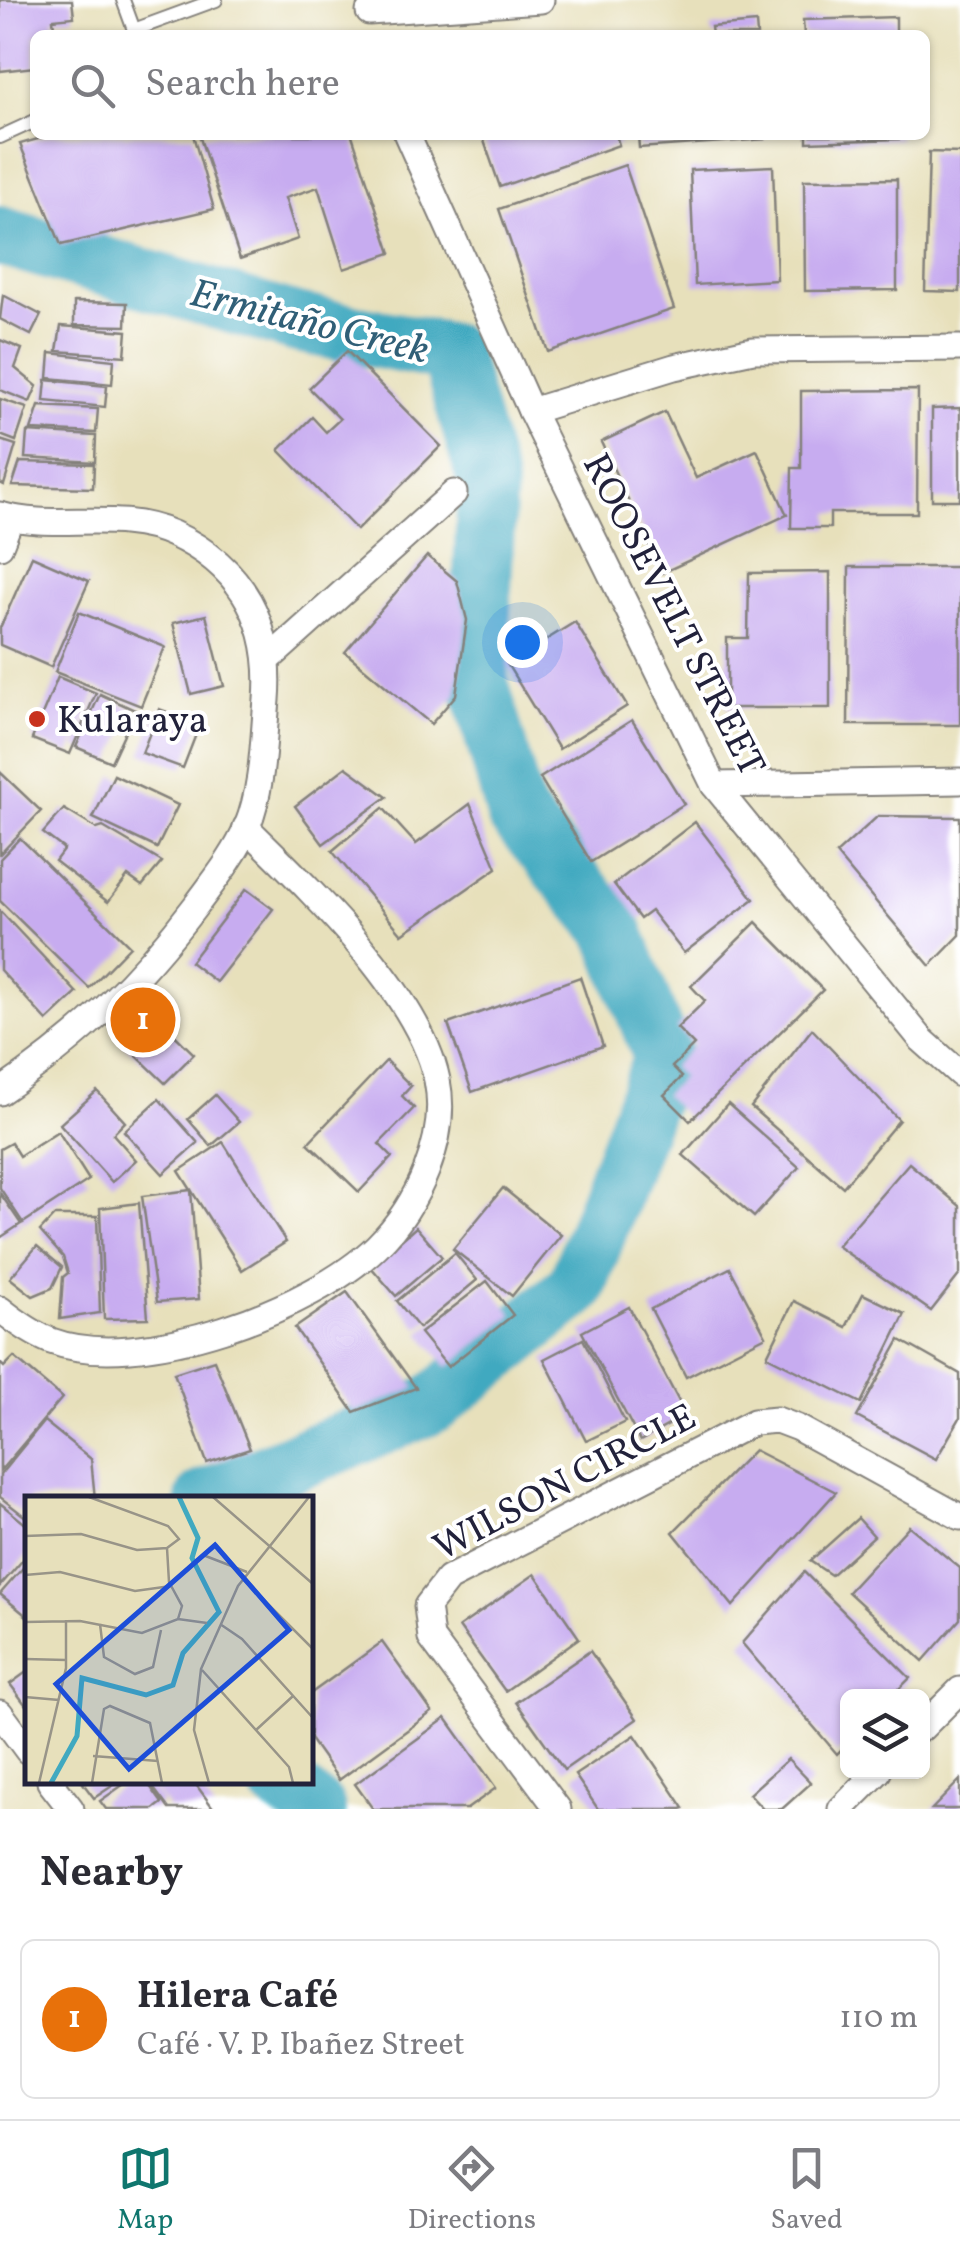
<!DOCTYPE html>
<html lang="en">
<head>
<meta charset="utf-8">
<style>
	:root { --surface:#fff; --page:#f7f7f7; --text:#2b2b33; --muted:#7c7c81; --line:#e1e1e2; --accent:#0f766e }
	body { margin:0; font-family:Vollkorn,serif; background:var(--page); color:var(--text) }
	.controls { position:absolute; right:30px; bottom:30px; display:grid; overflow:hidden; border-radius:15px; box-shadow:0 2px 8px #0004 }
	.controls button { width:90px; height:90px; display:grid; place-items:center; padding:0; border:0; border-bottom:2px solid var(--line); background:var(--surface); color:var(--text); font:50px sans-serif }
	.you { position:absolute; left:522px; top:642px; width:35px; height:35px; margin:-25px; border:8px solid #fff; border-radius:50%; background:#1a73e8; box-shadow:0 0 0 15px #1a73e833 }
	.badge { display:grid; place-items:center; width:65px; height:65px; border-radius:50%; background:var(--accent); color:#fff; font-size:32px; font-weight:700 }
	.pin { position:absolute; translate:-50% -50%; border:5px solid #fff; box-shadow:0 2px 10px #0006 }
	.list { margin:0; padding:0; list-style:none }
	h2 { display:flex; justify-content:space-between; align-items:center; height:130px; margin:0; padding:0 40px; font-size:42px }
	h2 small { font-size:32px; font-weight:400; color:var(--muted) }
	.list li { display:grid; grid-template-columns:65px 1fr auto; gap:30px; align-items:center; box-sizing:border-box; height:160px; margin:0 20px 20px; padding:0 20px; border:2px solid var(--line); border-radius:15px }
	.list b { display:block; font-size:38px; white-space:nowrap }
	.list p { margin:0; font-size:32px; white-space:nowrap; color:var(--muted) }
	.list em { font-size:32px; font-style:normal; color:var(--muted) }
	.icon { flex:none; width:55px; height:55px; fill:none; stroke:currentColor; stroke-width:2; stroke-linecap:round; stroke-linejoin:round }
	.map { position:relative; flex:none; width:960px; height:1809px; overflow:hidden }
	.search { position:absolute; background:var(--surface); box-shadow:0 2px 8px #0004; left:30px; right:30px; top:30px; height:110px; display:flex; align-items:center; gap:25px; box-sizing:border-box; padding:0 35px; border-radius:15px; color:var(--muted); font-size:38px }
	.sheet { height:310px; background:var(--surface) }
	nav { display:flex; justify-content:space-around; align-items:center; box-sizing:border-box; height:140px; border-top:2px solid var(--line); background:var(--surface); font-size:28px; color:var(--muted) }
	nav a { display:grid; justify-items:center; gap:5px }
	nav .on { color:var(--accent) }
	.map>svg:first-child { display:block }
</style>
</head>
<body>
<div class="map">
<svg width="960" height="1809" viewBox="0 0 960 1809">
	<rect width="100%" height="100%" fill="#fff"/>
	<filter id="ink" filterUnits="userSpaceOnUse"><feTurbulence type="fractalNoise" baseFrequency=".01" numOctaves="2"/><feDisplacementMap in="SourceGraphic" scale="20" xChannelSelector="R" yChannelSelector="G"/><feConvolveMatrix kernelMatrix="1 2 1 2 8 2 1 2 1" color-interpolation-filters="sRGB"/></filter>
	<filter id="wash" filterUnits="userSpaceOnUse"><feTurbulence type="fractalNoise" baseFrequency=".0048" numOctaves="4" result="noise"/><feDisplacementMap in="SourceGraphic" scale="40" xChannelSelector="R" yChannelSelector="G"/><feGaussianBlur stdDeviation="2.25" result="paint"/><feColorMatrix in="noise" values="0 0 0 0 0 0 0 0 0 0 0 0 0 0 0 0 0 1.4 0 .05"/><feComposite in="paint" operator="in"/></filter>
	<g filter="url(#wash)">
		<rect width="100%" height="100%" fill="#e7e0bb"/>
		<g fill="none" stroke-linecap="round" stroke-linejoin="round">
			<g stroke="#40a9c0" stroke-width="60">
				<polyline points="0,236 297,323 450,353 487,482 478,679 516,814 613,929 663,1057 576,1288 433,1404 205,1499"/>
				<polyline points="278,1782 316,1809"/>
			</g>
		</g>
		<g id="blocks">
			<g fill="#c7acf0">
				<polygon points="0,0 72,0 74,17 53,19 55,35 35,35 35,67 0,71"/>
				<polygon points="896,17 896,35 804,35 803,20"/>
				<polygon points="756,23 757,35 712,35 711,27"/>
				<polygon points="52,135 193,135 214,209 61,245 20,144"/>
				<polygon points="199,135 352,135 391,253 344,269 318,187 285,198 298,239 240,259"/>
				<polygon points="482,135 616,135 619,145 500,187"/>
				<polygon points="638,135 764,135 765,139 639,148"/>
				<polygon points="807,135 899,135 899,139 807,142"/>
				<polygon points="929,152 960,153 960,292 925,291"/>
				<polygon points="625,165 674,309 548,352 499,209"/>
				<polygon points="773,166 777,280 695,285 690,170"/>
				<polygon points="897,179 897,290 805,291 804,180"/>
				<polygon points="3,295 41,315 31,335 0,319"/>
				<polygon points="74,302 127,303 126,326 74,325"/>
				<polygon points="61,326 127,331 125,356 57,351"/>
				<polygon points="0,340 22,349 15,368 37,386 30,402 0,390"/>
				<polygon points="347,351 441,446 357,530 279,450 312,417 326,432 340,419 309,388"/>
				<polygon points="50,353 114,360 112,384 48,378"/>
				<polygon points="46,380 107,386 105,407 44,401"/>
				<polygon points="918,390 917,513 830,513 830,528 791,528 792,468 801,468 801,391"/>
				<polygon points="0,399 27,408 16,441 0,435"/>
				<polygon points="39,406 98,409 96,433 31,430"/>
				<polygon points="960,408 960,500 932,500 932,409"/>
				<polygon points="665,412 696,478 757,450 787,515 662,573 601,442"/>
				<polygon points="27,432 96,436 95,462 25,458"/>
				<polygon points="0,440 16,445 4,485 0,483"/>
				<polygon points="20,462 94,464 93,488 12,486"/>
				<polygon points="32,556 89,581 51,667 0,645 0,628"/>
				<polygon points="427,556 457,581 467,620 456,695 431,724 345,652"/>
				<polygon points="849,567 960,567 960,725 848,725"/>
				<polygon points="830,572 830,708 727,708 727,638 748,638 749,573"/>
				<polygon points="79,612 165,647 141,706 55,672"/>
				<polygon points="206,615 224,686 191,694 173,623"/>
				<polygon points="575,622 627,706 559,749 507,664"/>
				<polygon points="58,677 96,693 70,754 32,739"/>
				<polygon points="100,694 135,710 111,762 76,747"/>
				<polygon points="159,709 200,724 183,768 142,753"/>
				<polygon points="632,720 684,804 591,862 540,778"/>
				<polygon points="346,767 387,797 323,844 295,806"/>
				<polygon points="0,772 41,811 0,854"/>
				<polygon points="114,775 178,805 157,848 93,818"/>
				<polygon points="470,804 497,868 402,934 332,851 383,808 416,844"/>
				<polygon points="64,809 97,829 103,827 162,862 142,886 128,876 108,902 55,861 64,849 43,833"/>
				<polygon points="878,816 960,817 960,935 930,966 836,854"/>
				<polygon points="695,822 754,899 684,953 651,911 640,919 614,884"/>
				<polygon points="20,838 130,946 89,988 0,901 0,859"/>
				<polygon points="246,889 273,909 216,982 190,962"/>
				<polygon points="0,911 77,993 47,1021 0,970"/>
				<polygon points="756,922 823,990 690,1121 664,1095 682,1077 672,1067 694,1045 677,1028 705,1001 691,986"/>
				<polygon points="580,977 603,1046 472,1092 448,1024"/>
				<polygon points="149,1010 194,1054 165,1083 120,1040"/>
				<polygon points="812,1029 899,1120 843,1187 751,1107"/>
				<polygon points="386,1061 411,1086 402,1096 414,1108 379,1144 392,1157 359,1192 308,1143"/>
				<polygon points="97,1091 125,1122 113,1134 136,1160 112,1182 60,1124"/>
				<polygon points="215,1095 239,1122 211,1146 188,1119"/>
				<polygon points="159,1099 198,1143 163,1174 124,1131"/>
				<polygon points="728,1104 799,1167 754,1217 683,1155"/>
				<polygon points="58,1131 89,1180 23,1223 0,1188 0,1149 11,1143 19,1156"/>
				<polygon points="223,1142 286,1242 242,1270 179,1171"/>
				<polygon points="909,1163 960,1206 960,1274 931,1311 837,1246"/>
				<polygon points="503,1188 561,1235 512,1296 453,1249"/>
				<polygon points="191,1190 199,1299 157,1302 142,1196"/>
				<polygon points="0,1193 21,1224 0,1238"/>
				<polygon points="139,1203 148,1318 104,1319 100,1208"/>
				<polygon points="54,1216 97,1216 100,1313 60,1319 63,1277 68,1273 63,1257 40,1231"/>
				<polygon points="416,1227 442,1257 396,1296 371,1267"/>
				<polygon points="37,1246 62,1267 52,1288 33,1296 10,1278"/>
				<polygon points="455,1253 477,1280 419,1328 397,1301"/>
				<polygon points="730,1268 766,1336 686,1377 651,1309"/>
				<polygon points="487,1281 513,1315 448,1367 420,1333"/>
				<polygon points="347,1292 416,1388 354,1412 295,1328"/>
				<polygon points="863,1294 905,1314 861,1403 767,1356 794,1301 846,1327"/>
				<polygon points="629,1307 686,1415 640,1441 582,1332"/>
				<polygon points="583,1339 625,1422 586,1441 544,1359"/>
				<polygon points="900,1340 960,1374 960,1418 936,1459 857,1417"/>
				<polygon points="14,1357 62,1398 0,1471 0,1363 4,1367"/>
				<polygon points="214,1360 250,1449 207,1463 174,1373"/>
				<polygon points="44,1421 91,1459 95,1499 28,1499 28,1519 0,1497 0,1475"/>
				<polygon points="754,1450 836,1492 733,1606 673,1532"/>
				<polygon points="0,1503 28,1526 28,1554 0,1586"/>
				<polygon points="858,1518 874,1536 831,1575 810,1561"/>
				<polygon points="909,1526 960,1568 960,1619 923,1661 848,1592"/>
				<polygon points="28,1562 28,1617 0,1594"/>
				<polygon points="804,1572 910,1678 892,1696 848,1696 848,1743 837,1754 742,1643"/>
				<polygon points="535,1574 579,1638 505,1691 459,1627"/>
				<polygon points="382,1642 432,1712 339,1780 310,1739 310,1694"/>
				<polygon points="590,1651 637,1719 564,1770 516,1702"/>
				<polygon points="28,1671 28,1708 10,1684"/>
				<polygon points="446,1718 496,1788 467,1809 373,1809 355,1784"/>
				<polygon points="635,1735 684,1808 681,1809 598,1809 575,1775"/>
				<polygon points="788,1759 811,1783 782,1809 763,1809 749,1794"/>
				<polygon points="960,1780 960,1809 932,1809"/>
				<polygon points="82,1782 118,1782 94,1798"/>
				<polygon points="127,1782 147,1782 162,1803 154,1809 106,1809 100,1801"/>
				<polygon points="149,1782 194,1782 214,1809 169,1809"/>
			</g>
		</g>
	</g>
	<g filter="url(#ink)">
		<use href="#blocks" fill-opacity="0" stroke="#84817b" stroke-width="2.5"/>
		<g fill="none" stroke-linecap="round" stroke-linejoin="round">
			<defs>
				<g id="lane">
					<polyline points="123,0 134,30"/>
					<polyline points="134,35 134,30 216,0"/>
					<polyline points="0,137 35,121"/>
				</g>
				<g id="street">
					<polyline points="369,12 541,0"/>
					<polyline points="407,135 531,411 714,785 922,1040 960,1074"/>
					<polyline points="531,411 674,367 753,350 960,348"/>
					<path d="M0 515C56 531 118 509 173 534 244 567 273 625 267 700 263 742 263 787 247 827 236 854 214 881 197 904 138 982 81 1037 0 1092"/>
					<polyline points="0,546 11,518"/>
					<polyline points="270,658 454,493"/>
					<polyline points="714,785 960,781"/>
					<path d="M0 1309C15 1321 33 1334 51 1341 139 1374 313 1309 377 1246 417 1207 449 1138 437 1080 419 993 309 889 246 827"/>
					<polyline points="0,1713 28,1751"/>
					<polyline points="922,1728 960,1690"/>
					<polyline points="50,1782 71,1809"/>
					<polyline points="558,1809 431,1638 427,1606 448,1579 754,1422 777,1420 798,1428 960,1517"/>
					<polyline points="841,1809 878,1772"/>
				</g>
			</defs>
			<use href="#lane" stroke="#84817b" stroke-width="16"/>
			<use href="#street" stroke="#84817b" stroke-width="29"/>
			<use href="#lane" stroke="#fff" stroke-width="12"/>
			<use href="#street" stroke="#fff" stroke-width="25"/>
		</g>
	</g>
	<circle fill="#c8321e" stroke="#fff" stroke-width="4" cx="37" cy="719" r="10"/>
	<g text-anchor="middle" stroke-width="8" stroke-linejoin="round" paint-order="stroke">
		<g font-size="38" fill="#22223b" stroke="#fff">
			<text transform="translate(675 614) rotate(63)" y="13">ROOSEVELT STREET</text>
			<text transform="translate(564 1481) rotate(-28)" y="13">WILSON CIRCLE</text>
		</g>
		<g font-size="38" fill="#22223b" stroke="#fff" text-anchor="start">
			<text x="57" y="732">Kularaya</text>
		</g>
		<g font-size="40" font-style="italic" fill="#305f77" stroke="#fff">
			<text transform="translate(310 320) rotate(14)" y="14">Ermitaño Creek</text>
		</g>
	</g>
	<g transform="translate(25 1496)">
		<rect width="288" height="288" fill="#e7e0bb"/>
		<path fill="none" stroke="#40a9c0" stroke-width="5" d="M26 287 52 240 57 182 121 199 148 189 158 157 194 116 167 62 173 42 154 1"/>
		<path fill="none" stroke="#989488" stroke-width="2.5" d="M188 1 288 88M0 40 56 38 112 54 142 52 154 43 143 30 64 1M142 52 144 86 157 110 153 123M178 59 222 76M0 79 35 76 110 95 146 90M218 83 288 153M0 126 55 125 117 137 153 123 182 127M75 128 79 161 110 178 128 171 136 134M195 128 217 143 288 222M0 163 41 164M177 174 264 271 268 287M0 201 34 204M231 234 268 200M68 260 133 265M14 287 41 172V124M67 287 79 213 85 210 125 227 137 287M184 287 169 234 176 173 213 90 284 1"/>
		<path fill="#1d4ed8" fill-opacity="0.15" stroke="#1d4ed8" stroke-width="5" d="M190 49 264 134 104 273 31 188Z"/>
		<rect width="288" height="288" fill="none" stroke="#22223b" stroke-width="5"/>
	</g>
</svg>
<div class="controls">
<button><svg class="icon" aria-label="layers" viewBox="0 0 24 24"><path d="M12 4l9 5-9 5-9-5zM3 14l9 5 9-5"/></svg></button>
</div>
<div class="you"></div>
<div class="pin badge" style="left:143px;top:1020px;background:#e8710a">1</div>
<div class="search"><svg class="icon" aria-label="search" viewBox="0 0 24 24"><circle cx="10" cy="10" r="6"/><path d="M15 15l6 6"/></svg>Search here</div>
</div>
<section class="sheet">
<h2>Nearby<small></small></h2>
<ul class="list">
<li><span class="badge" style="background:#e8710a">1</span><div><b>Hilera Café</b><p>Café · V. P. Ibañez Street</p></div><em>110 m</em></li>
</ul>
</section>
<nav>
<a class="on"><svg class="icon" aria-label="map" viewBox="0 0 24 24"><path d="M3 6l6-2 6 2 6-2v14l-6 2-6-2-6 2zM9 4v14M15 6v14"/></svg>Map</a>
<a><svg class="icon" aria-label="directions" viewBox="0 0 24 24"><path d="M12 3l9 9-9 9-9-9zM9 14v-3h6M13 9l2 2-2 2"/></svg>Directions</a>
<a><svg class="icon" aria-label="saved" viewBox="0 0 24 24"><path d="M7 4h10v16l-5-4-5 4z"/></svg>Saved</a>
</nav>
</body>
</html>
